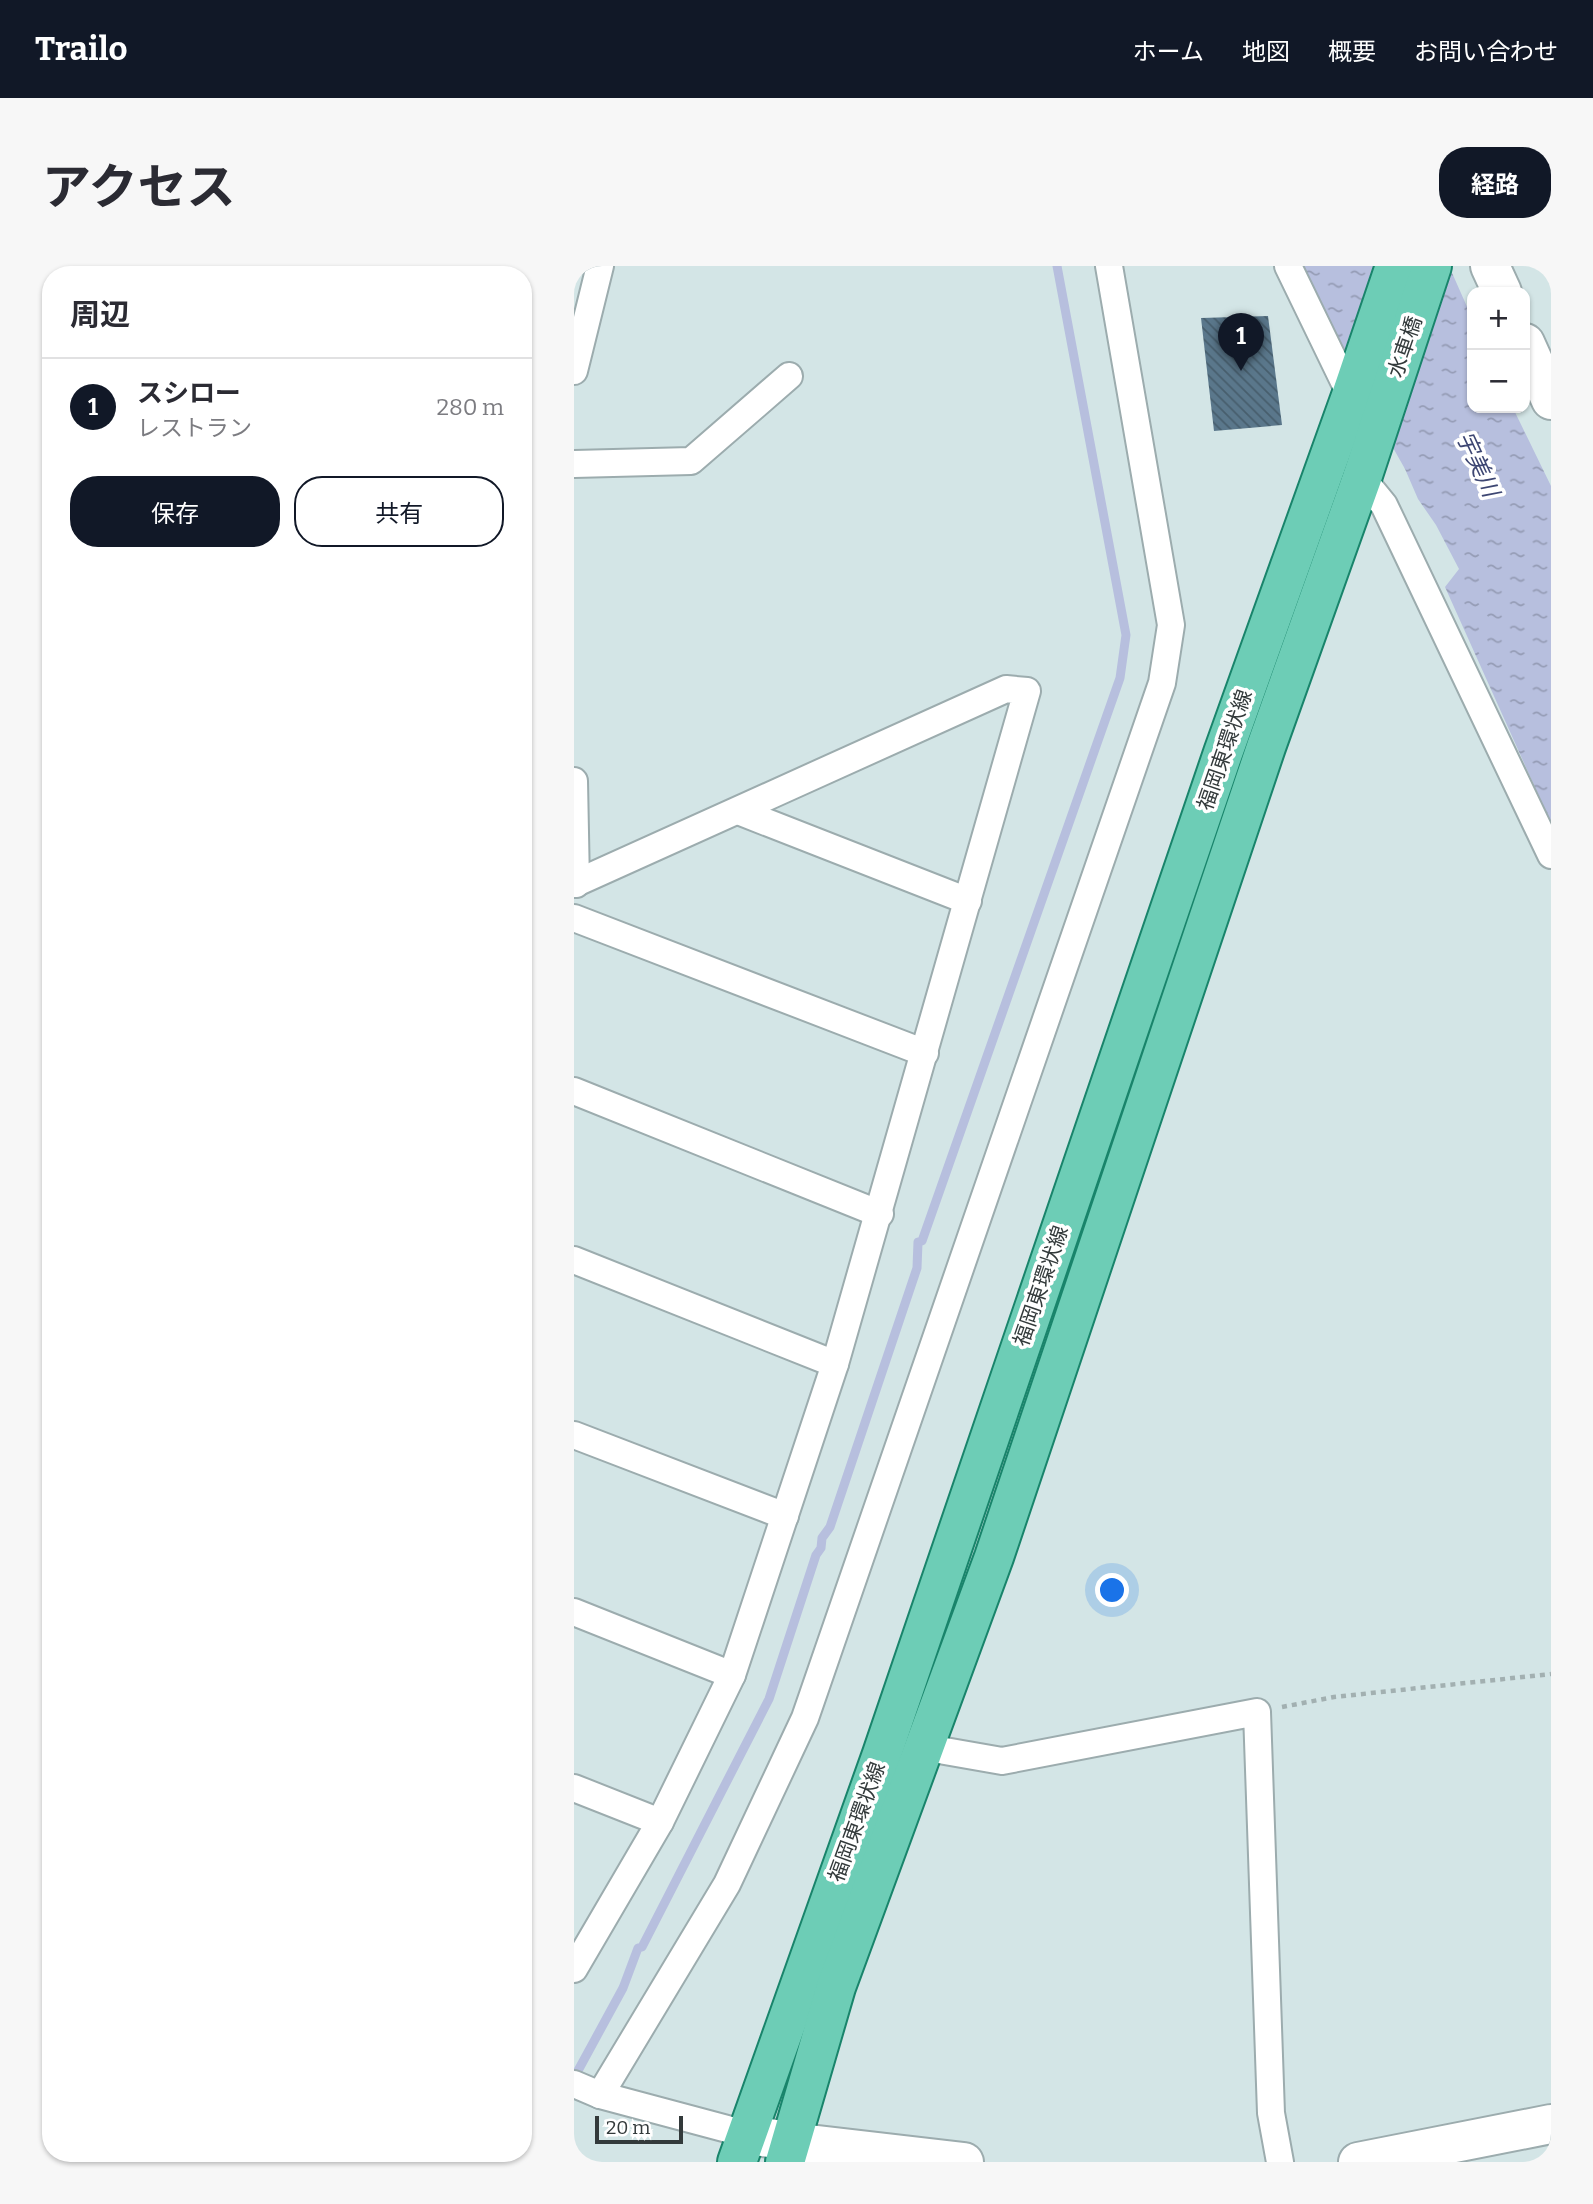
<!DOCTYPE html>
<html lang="ja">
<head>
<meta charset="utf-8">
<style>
	:root { --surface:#fff; --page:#f7f7f7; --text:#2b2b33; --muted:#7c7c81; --line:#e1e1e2; --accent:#111827 }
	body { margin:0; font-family:Bitter,"Noto Sans JP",serif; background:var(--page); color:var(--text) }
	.controls { position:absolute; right:21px; top:21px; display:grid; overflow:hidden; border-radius:14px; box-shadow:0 2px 5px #0004 }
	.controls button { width:63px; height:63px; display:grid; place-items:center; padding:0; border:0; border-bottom:2px solid var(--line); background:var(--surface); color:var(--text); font:35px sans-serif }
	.scale { position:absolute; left:21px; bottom:18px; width:88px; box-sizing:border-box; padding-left:7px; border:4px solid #333a3b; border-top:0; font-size:19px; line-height:24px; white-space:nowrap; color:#333a3b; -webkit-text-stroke:5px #fff; paint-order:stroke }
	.you { position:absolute; left:539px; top:1325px; width:24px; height:24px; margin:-18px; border:5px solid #fff; border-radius:50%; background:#1a73e8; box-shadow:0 0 0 10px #1a73e833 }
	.badge { display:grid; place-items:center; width:46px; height:46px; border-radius:50%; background:var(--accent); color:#fff; font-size:23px; font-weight:700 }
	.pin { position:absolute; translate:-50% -58px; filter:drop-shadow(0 2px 4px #0008) }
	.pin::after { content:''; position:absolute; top:37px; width:24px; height:21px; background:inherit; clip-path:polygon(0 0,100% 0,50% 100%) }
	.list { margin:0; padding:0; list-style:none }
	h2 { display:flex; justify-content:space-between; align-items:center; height:91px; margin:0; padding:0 28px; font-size:30px }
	h2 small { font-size:23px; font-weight:400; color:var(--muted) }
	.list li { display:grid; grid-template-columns:46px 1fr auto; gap:21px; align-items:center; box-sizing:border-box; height:98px; padding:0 28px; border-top:2px solid var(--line) }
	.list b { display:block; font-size:26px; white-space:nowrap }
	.list p { margin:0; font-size:23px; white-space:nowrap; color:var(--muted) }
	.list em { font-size:23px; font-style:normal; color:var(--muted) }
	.actions { display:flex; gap:14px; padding:21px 28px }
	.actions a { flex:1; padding:16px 0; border:2px solid var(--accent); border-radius:28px; text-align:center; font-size:24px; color:var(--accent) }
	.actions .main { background:var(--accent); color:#fff }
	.map { position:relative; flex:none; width:977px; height:1896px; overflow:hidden; border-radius:28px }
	header { display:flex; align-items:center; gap:42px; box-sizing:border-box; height:98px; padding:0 35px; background:var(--accent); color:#fff }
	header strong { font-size:33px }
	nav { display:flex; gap:38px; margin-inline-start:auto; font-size:24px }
	.intro { display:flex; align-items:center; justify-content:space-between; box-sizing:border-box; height:168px; padding:0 42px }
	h1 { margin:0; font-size:49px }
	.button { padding:18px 32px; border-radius:28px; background:var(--accent); color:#fff; font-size:24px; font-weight:700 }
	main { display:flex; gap:42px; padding:0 42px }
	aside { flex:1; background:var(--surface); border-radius:28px; box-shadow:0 2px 5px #0004 }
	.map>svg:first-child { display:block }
</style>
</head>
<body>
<header>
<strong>Trailo</strong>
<nav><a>ホーム</a><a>地図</a><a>概要</a><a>お問い合わせ</a></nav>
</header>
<div class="intro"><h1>アクセス</h1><a class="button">経路</a></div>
<main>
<aside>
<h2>周辺<small></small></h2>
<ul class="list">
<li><span class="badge">1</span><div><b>スシロー</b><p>レストラン</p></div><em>280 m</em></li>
</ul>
<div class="actions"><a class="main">保存</a><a>共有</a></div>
</aside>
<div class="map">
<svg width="977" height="1896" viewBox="0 0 977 1896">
	<defs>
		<pattern id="water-ripples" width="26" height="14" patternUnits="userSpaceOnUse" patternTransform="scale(1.75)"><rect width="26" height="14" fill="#b7bfde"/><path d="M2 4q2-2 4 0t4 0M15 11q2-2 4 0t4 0" fill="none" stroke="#959cb5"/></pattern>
		<pattern id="building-back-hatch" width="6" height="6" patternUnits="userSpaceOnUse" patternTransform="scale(1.75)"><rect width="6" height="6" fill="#5a778b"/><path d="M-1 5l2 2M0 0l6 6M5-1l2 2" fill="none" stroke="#475e6d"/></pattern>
	</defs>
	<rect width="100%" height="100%" fill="#d3e5e6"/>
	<polygon fill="url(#water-ripples)" points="725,0 875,0 898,52 898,142 939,142 977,220 977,557 871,321 885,303 862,259 844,233 831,203 755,68"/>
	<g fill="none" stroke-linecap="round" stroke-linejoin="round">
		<polyline stroke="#b7bfde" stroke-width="9" points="0,1812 49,1722 64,1682 68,1681 195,1433 242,1289 247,1282 248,1272 256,1261 343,1002 344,976 348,975 546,412 552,369 483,0"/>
	</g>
	<polygon fill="url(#building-back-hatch)" points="694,50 708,159 640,165 627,52"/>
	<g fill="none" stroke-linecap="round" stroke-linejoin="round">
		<defs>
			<g id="street">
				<polyline points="714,0 777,130"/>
				<polyline points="0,105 26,0"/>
				<polyline points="0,198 117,195 215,110"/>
				<polyline points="788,212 810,239 977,589"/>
				<polyline points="0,515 2,618"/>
				<polyline points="164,545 394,635"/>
				<polyline points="0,618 432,423 453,425 261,1098 158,1409 86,1556 0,1703"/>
				<polyline points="0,652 351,787"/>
				<polyline points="0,825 306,948"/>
				<polyline points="0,994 261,1098"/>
				<polyline points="0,1169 211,1250"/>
				<polyline points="0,1346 158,1409"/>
				<polyline points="348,1481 428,1495 683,1446 697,1847 706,1896"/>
				<polyline points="0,1522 86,1556"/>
				<polyline points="0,1818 26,1829 172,1868"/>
				<polyline points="26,1829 153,1618 231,1452 588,417 597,359 535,0"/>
			</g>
			<g id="secondary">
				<polyline points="916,0 928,26"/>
				<polyline points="951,77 977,134"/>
				<polyline points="172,1868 218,1876 390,1896"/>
				<polyline points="784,1896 977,1858"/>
			</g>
			<g id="primary">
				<polyline points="163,1896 308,1488 649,487 777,130 821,0"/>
				<polyline points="211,1896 262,1721 420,1291 692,481 788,212 858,0"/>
			</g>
		</defs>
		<use href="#street" stroke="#9cacae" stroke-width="30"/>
		<use href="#secondary" stroke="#9cacae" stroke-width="42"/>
		<use href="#primary" stroke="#19846b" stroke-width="42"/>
		<polyline stroke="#a2b0b1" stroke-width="4.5" stroke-dasharray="5 5" stroke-linecap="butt" points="708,1441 760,1431 977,1408"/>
		<use href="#street" stroke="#fff" stroke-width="26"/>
		<use href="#secondary" stroke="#fff" stroke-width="38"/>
		<use href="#primary" stroke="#6dcdb6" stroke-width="38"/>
	</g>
	<g text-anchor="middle" stroke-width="7" stroke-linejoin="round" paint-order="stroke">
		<g font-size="21" fill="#333a3b" stroke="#fff">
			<text transform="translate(831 81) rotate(-71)" y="7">水車橋</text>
			<text transform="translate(651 484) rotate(-71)" y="7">福岡東環状線</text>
			<text transform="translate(467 1020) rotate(-71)" y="7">福岡東環状線</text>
			<text transform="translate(283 1556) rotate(-70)" y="7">福岡東環状線</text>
		</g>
		<g font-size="23" font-style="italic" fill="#3d4672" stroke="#fff">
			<text transform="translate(904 198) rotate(65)" y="8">宇美川</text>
		</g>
	</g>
</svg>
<div class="controls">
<button>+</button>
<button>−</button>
</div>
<div class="scale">20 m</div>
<div class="you"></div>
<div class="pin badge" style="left:667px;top:105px">1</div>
</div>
</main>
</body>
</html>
